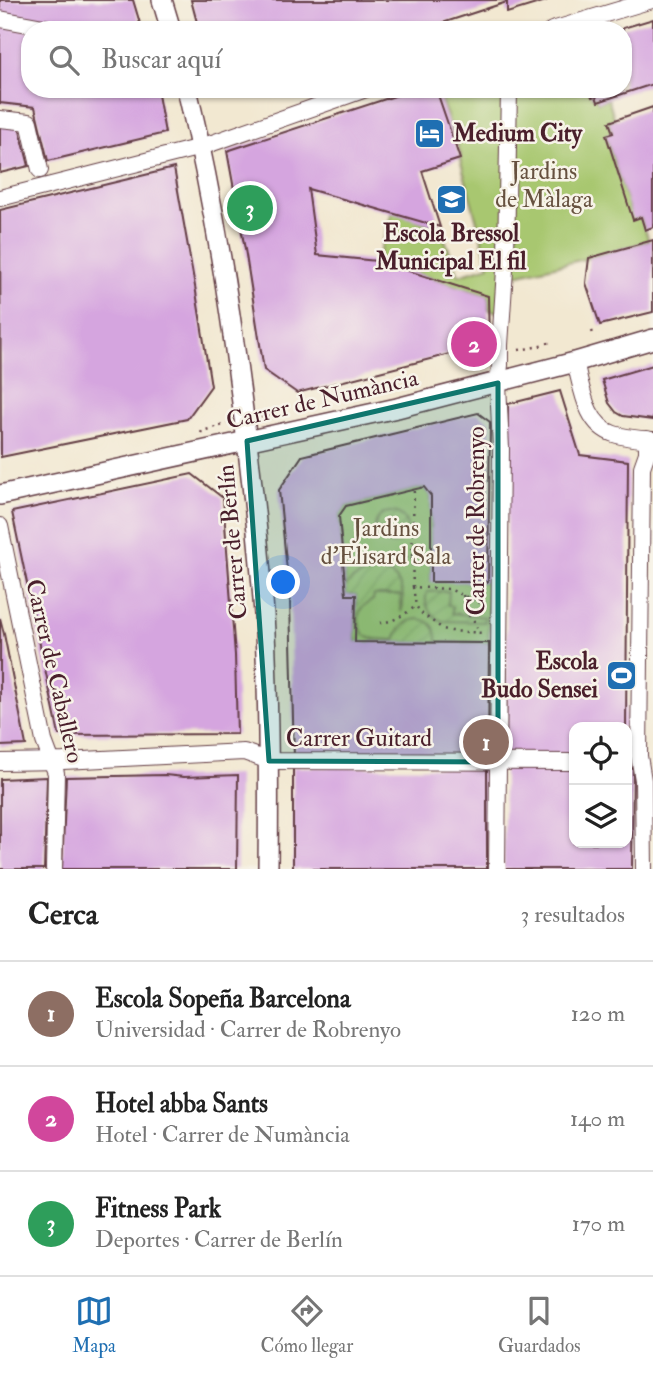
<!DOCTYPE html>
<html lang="es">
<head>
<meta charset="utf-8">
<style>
	:root { --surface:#fff; --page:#f6f6f6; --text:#222; --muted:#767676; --line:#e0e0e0; --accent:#1f6fb2 }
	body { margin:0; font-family:"IM FELL Double Pica",serif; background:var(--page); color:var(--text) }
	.controls { position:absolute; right:21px; bottom:21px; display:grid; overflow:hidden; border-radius:14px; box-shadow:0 2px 5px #0004 }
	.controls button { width:63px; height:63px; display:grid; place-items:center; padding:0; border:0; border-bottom:2px solid var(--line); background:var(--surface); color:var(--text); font:35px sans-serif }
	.you { position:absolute; left:284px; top:583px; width:24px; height:24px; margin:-18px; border:5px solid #fff; border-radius:50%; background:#1a73e8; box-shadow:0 0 0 10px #1a73e833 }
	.badge { display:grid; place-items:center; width:46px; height:46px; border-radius:50%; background:var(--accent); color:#fff; font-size:23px; font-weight:700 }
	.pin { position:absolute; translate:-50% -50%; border:4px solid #fff; box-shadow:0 2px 7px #0006 }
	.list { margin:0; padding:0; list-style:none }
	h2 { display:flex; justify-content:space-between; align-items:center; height:91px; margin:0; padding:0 28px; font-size:30px }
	h2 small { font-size:23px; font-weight:400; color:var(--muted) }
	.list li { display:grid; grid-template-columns:46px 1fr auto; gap:21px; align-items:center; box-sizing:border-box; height:105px; padding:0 28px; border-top:2px solid var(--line) }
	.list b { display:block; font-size:26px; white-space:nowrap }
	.list p { margin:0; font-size:23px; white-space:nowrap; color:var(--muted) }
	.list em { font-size:23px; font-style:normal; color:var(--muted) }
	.icon { flex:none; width:38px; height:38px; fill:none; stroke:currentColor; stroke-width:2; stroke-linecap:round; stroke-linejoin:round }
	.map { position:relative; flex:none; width:653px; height:869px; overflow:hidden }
	.search { position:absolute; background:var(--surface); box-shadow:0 2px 5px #0004; left:21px; right:21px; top:21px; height:77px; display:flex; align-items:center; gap:18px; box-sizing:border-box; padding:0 24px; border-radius:28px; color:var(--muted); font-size:26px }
	.sheet { height:406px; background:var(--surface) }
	nav { display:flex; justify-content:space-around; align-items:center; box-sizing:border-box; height:98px; border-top:2px solid var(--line); background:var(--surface); font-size:19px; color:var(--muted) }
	nav a { display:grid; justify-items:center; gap:4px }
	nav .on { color:var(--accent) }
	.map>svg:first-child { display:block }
</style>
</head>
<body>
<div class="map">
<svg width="653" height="869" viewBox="0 0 653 869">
	<defs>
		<pattern id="garden-furrows" width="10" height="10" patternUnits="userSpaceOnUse" patternTransform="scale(1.75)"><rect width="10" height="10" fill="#a8c76f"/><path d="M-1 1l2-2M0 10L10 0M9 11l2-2" fill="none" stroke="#92aa60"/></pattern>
	</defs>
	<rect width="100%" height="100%" fill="#f7f3e8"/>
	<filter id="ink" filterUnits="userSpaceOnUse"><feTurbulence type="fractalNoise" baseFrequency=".0143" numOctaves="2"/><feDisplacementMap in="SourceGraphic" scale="14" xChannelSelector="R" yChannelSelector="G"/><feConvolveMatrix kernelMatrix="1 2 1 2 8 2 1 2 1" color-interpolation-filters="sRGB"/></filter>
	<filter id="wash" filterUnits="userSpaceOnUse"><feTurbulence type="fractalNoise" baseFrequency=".00686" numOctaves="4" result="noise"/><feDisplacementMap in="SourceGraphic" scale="28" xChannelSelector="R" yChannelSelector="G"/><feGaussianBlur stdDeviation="1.57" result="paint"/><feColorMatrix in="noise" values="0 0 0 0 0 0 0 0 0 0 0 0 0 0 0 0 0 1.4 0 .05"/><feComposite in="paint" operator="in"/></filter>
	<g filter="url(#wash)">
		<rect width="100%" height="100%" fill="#f2e8d1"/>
		<g fill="#a8c76f" stroke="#79734d" stroke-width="2">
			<polygon points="437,89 589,89 592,97 596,96 598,102 608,99 615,120 609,122 613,133 606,135 633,219 641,217 649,241 589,258 507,277 502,313 489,310 488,296 377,261 392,212 440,227 459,275 489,266 460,159 461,155"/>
			<polygon points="424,487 431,496 431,581 488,582 489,643 355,642 356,595 346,595 339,516 346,506"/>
		</g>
		<g fill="url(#garden-furrows)" stroke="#79734d" stroke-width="2">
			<circle cx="391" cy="528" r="16"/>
			<path d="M369 571C373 571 377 571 381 571 400 574 407 596 401 612L400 595H374L373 600C371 601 365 605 363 606 355 615 359 634 370 638 377 640 387 639 395 640 403 610 440 614 437 643L355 642 356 595H346L345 587 352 580Z"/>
			<path d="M449 591 448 605 452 606V613L485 617V622L442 621C430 615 423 605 427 592Z"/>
		</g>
		<g id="blocks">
			<g fill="#d5a5df">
				<polygon points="0,0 133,0 142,30 88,30 0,15"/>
				<polygon points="191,0 546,0 546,1 507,13 507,2 421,30 199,30"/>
				<polygon points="653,19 653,84 598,102 596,96 592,97 589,89 623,89 623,28"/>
				<polygon points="0,26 30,31 30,89 157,89 165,133 48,161 35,107 0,103"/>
				<polygon points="416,89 436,89 460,159 422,171 440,227 308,189 317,255 377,261 488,296 489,344 297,393 264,370 246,255 227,151"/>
				<polygon points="653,107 653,227 645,230 641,217 633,220 606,135 613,133 609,122"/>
				<polygon points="0,124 19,126 29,166 0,173"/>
				<polygon points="174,168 196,292 211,386 187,419 1,457 0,210"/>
				<polygon points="653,240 653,312 600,325 586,283 589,258"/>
				<polygon points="653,365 653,420 623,416 616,412 609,403 602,380"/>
				<polygon points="560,391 580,455 628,461 626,727 574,727 574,759 506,758 508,404"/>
				<polygon points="478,413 490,422 488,582 431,582 431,496 424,487 346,506 339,516 346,595 356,595 355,642 489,643 488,760 294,758 290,601 279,490 302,456"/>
				<polygon points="192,474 223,498 235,655 237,734 59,735 12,512"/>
				<polygon points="0,618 4,634 26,745 0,746"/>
				<polygon points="293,767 487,768 487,869 293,869"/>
				<polygon points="504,768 574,768 574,843 627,843 627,768 633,768 632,869 504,869"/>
				<polygon points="165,775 184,777 238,775 237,869 62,869 66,777"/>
				<polygon points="47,777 44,869 0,869 0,779"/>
			</g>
		</g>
	</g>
	<g filter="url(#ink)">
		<use href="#blocks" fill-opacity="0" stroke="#633d44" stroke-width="2"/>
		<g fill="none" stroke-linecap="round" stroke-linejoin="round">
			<defs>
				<g id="minor">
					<polyline points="0,19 60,30"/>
					<polyline points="552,30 652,0"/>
					<polyline points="0,119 29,122 40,170"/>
					<polyline points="0,198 201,147 366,89"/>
					<path d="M575 362C582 387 585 425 614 434 626 438 640 439 653 440"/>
					<polyline points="0,526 44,741 56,773 54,869"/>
					<polyline points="0,762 63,761 244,752 269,761 574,762"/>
					<polyline points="497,869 501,449 498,383 500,365 500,345 506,255 509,89"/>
					<polyline points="644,869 643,780 639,756 642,467 647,453 647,439"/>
				</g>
				<g id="major">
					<polyline points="162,0 171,30"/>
					<path d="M187 89C211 189 227 286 240 387 250 463 259 538 264 614 269 699 269 784 268 869"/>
					<polyline points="0,495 397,408 575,362 653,339"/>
				</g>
			</defs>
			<use href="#minor" stroke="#633d44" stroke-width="18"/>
			<use href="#major" stroke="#633d44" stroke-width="22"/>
			<g stroke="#633d44" stroke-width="2.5" stroke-dasharray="2 5" stroke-linecap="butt">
				<polyline points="592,331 594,336"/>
				<polyline points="548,342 549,348"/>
				<polyline points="519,350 546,345"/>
				<polyline points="261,417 283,413 285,414"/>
				<polyline points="201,433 202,431 227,424"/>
				<polyline points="412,557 413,587 449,589 485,605"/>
				<polyline points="343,559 412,557 414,489"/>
				<polyline points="413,587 416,606 421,613 443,629 451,631 485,633"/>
				<polyline points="463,595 467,613 474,621 479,633"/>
				<path d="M380 623C395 621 404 615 416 606"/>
			</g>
			<use href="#minor" stroke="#fff" stroke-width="16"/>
			<use href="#major" stroke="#fff" stroke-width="19"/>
		</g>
	</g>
	<path fill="#0f766e" fill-opacity="0.2" stroke="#0f766e" stroke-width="5" stroke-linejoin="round" d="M498 383V762L269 761 247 441Z"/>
	<defs>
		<symbol id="hotel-square" viewBox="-11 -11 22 22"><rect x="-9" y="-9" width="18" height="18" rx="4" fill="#1f6fb2" stroke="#f7f3e8"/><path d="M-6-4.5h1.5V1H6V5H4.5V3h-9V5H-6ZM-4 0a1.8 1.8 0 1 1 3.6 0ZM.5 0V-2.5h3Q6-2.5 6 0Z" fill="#fff"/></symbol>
		<symbol id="school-square" viewBox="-11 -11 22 22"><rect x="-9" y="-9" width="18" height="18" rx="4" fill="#1f6fb2" stroke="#f7f3e8"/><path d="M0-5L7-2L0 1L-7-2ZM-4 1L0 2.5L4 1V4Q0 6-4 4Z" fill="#fff"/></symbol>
		<symbol id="stadium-square" viewBox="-11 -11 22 22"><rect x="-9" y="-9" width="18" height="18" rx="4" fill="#1f6fb2" stroke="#f7f3e8"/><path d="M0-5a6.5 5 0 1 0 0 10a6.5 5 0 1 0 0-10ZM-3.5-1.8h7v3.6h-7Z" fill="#fff"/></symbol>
	</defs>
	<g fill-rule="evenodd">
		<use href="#hotel-square" x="412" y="116" width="35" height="35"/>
		<use href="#school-square" x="434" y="182" width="35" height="35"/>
		<use href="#stadium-square" x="604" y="658" width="35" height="35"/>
	</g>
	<g text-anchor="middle" stroke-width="5" stroke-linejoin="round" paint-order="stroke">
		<g font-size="24" font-weight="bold" fill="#4a1f2b" stroke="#f7f3e8" text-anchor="start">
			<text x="453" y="141">Medium City</text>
			<text x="451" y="241" text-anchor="middle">Escola Bressol<tspan x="451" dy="28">Municipal El fil</tspan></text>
			<text x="598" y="669" text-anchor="end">Escola<tspan x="598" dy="28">Budo Sensei</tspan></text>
		</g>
		<g font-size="24" fill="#66513f" stroke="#f7f3e8">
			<text x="544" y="179">Jardins<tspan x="544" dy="28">de Màlaga</tspan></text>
			<text x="386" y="536">Jardins<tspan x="386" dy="28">d'Elisard Sala</tspan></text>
		</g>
		<g font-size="24" fill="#4a1f2b" stroke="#f7f3e8">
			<text transform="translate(322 399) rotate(-13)" y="8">Carrer de Numància</text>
			<text transform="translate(476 521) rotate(-90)" y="8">Carrer de Robrenyo</text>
			<text transform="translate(232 542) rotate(-95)" y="8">Carrer de Berlín</text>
			<text transform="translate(55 671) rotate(77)" y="8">Carrer de Caballero</text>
			<text x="359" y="746">Carrer Guitard</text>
		</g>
	</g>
</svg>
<div class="controls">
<button><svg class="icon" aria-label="locate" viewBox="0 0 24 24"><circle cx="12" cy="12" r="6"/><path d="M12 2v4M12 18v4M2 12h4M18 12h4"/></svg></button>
<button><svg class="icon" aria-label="layers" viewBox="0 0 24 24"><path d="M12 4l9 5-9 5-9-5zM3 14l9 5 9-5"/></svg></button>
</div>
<div class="you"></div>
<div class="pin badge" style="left:486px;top:742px;background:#8d6e63">1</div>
<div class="pin badge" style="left:474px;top:344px;background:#d1479c">2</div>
<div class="pin badge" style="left:250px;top:208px;background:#2e9e5b">3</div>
<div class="search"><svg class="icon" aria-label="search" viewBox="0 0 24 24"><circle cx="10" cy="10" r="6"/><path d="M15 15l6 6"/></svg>Buscar aquí</div>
</div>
<section class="sheet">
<h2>Cerca<small>3 resultados</small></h2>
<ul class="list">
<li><span class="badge" style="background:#8d6e63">1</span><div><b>Escola Sopeña Barcelona</b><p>Universidad · Carrer de Robrenyo</p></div><em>120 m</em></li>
<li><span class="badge" style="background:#d1479c">2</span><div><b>Hotel abba Sants</b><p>Hotel · Carrer de Numància</p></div><em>140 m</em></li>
<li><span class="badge" style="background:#2e9e5b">3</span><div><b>Fitness Park</b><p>Deportes · Carrer de Berlín</p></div><em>170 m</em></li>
</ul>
</section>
<nav>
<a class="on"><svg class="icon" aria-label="map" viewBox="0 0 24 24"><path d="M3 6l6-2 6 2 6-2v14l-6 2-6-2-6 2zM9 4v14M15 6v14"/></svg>Mapa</a>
<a><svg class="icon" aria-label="directions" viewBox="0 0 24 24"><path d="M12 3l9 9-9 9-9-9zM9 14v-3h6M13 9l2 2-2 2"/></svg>Cómo llegar</a>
<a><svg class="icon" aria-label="saved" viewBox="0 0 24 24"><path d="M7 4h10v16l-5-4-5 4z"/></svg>Guardados</a>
</nav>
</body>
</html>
